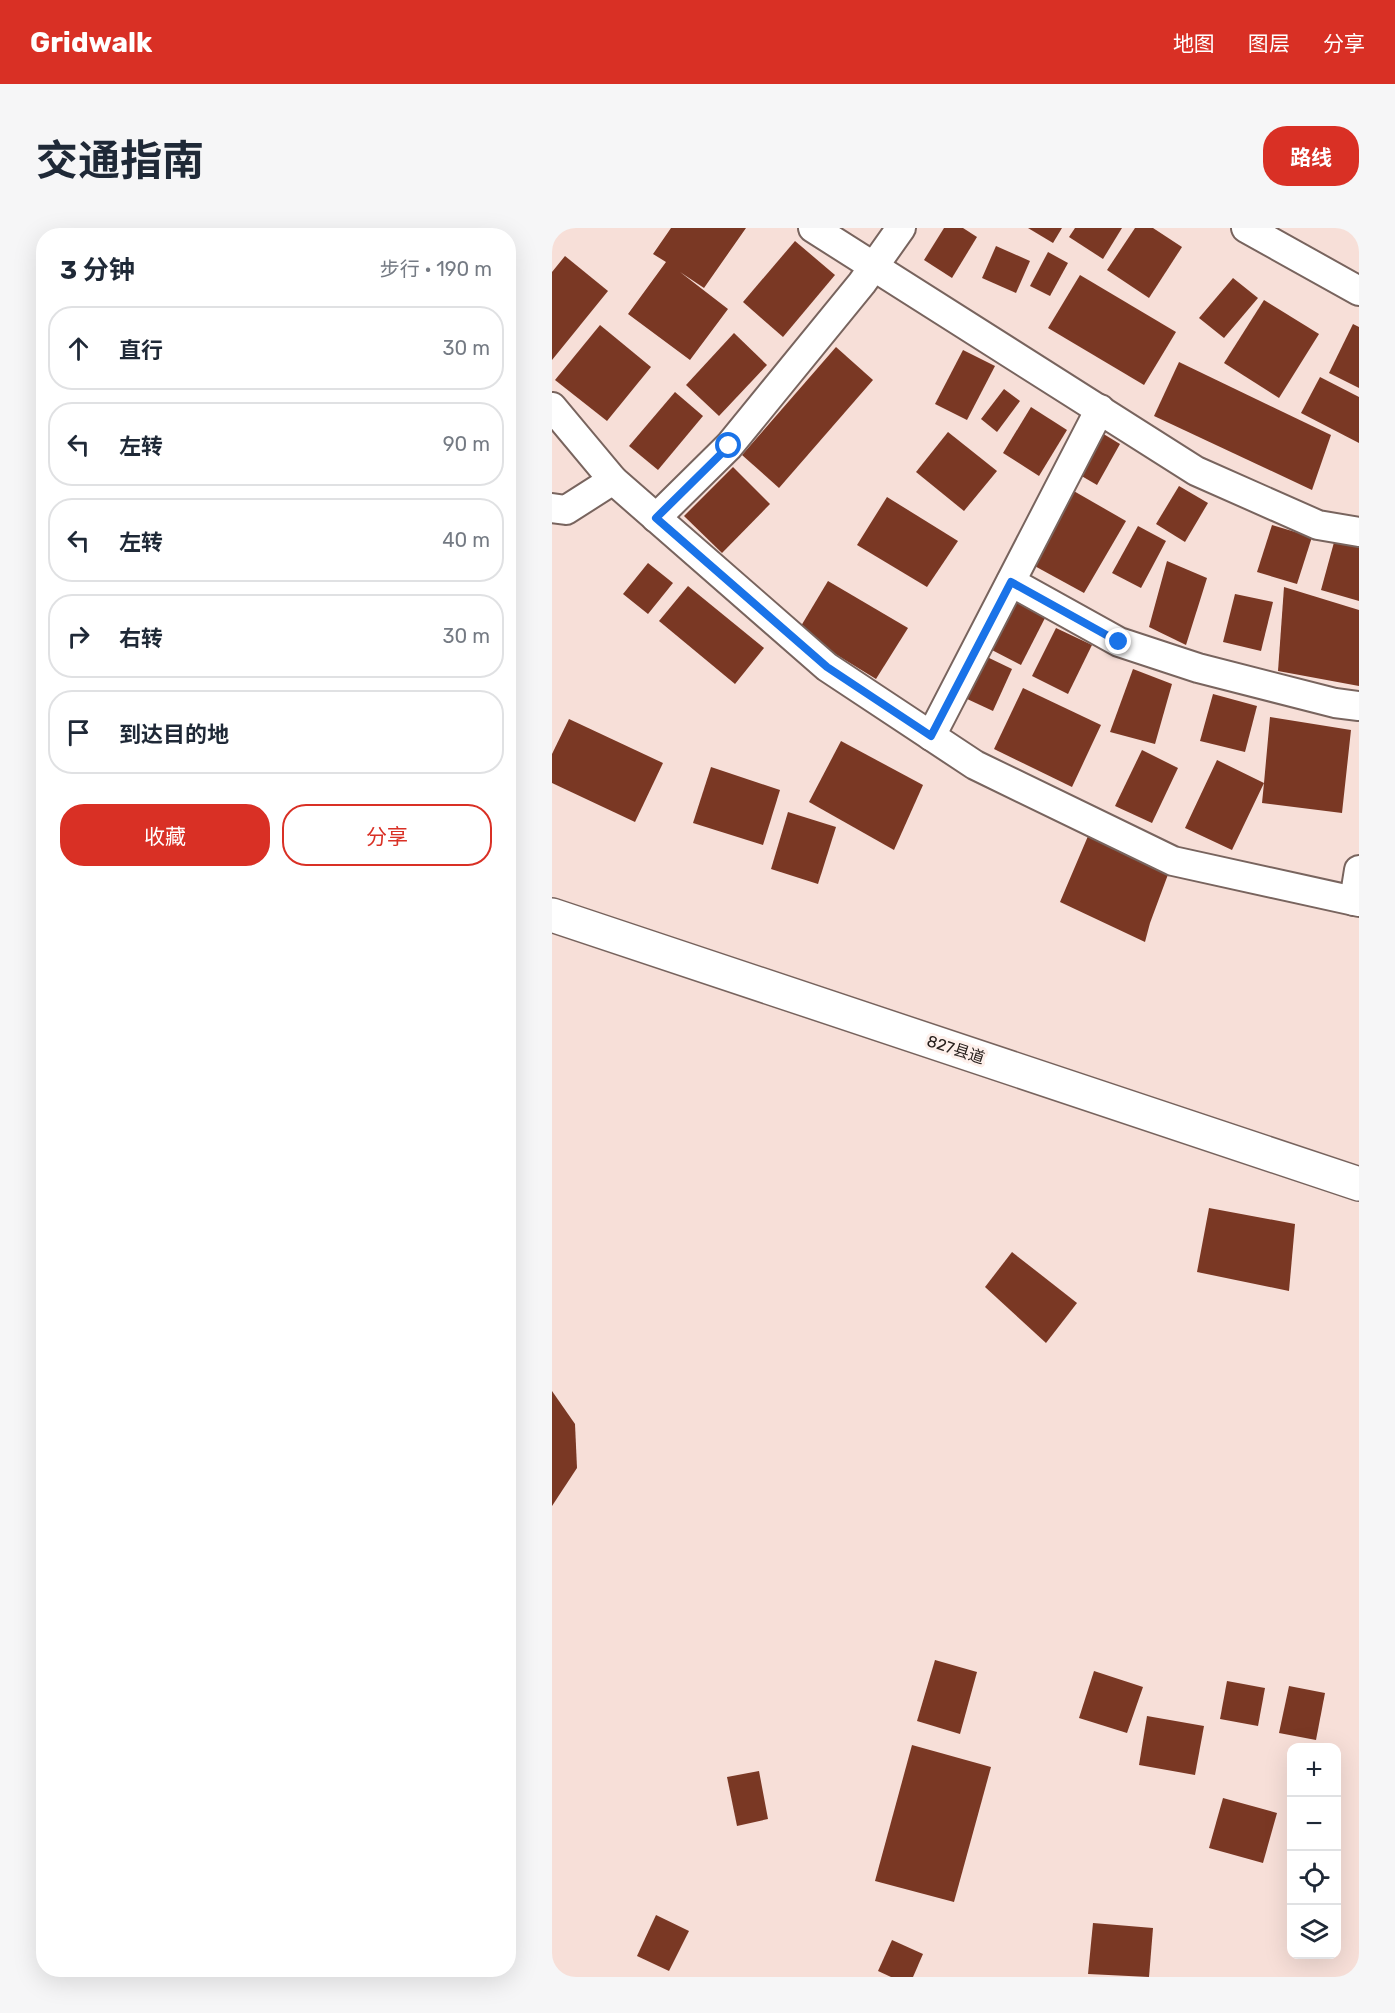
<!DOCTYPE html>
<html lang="zh">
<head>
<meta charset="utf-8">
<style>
	:root { --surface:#fff; --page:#f6f6f7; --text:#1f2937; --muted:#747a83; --line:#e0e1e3; --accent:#d93025 }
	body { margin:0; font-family:Rubik,"Noto Sans SC",sans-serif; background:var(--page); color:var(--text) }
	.controls { position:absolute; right:18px; bottom:18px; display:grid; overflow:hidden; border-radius:12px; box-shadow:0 6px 24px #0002 }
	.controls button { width:54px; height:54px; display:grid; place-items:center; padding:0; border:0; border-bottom:2px solid var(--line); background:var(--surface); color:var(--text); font:30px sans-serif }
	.stop { position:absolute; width:18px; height:18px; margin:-14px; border:4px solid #1a73e8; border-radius:50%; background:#fff }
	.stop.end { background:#1a73e8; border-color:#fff; box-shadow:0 2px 6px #0008 }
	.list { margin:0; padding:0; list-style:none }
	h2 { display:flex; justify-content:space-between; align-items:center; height:78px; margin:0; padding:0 24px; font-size:26px }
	h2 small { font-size:20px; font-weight:400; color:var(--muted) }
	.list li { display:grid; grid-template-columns:39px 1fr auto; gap:18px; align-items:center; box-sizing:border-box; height:84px; margin:0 12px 12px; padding:0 12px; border:2px solid var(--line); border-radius:24px }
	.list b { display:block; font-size:22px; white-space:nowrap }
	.list em { font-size:20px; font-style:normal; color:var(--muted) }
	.actions { display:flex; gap:12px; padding:18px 24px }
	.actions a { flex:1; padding:14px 0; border:2px solid var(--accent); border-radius:24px; text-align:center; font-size:21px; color:var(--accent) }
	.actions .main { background:var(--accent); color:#fff }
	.icon { flex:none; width:33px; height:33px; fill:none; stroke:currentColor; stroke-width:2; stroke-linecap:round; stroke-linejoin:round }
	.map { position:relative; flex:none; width:807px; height:1749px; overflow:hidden; border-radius:24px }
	header { display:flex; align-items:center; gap:36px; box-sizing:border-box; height:84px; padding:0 30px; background:var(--accent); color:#fff }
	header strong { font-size:28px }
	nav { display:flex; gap:33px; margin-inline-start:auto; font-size:21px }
	.intro { display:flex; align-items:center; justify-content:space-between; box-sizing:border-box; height:144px; padding:0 36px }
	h1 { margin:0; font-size:42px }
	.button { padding:15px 27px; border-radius:24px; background:var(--accent); color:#fff; font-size:21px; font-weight:700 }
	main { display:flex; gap:36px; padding:0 36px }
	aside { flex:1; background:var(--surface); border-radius:24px; box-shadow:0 6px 24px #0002 }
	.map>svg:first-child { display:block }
</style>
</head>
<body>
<header>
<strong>Gridwalk</strong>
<nav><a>地图</a><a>图层</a><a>分享</a></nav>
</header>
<div class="intro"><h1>交通指南</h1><a class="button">路线</a></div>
<main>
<aside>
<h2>3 分钟<small>步行 · 190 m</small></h2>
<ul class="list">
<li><svg class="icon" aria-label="ahead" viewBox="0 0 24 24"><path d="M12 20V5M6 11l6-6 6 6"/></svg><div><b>直行</b></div><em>30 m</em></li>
<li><svg class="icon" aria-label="left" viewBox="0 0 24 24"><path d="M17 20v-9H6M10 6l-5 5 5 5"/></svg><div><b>左转</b></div><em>90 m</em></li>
<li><svg class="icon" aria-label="left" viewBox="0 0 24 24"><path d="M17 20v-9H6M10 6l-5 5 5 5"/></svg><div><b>左转</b></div><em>40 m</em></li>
<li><svg class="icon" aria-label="right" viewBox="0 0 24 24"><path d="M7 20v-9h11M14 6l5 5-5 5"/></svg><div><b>右转</b></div><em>30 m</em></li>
<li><svg class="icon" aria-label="arrive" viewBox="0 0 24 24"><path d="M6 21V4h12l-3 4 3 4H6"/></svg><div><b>到达目的地</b></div></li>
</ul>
<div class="actions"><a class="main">收藏</a><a>分享</a></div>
</aside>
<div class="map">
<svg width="807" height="1749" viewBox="0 0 807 1749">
	<rect width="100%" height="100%" fill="#f7dfd8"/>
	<g fill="#7a3824">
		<polygon points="119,0 194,0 152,60 128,44 176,81 138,132 76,86 114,34 101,26"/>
		<polygon points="392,0 411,0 425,9 400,50 372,32"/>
		<polygon points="476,0 510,0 501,15"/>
		<polygon points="523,0 570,0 551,31 517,9"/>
		<polygon points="583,0 601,0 630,19 597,70 555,42"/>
		<polygon points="243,13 283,47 231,109 191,74"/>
		<polygon points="444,18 478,33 464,65 430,50"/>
		<polygon points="496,24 516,35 498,68 478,58"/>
		<polygon points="13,28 56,63 0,132 0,44"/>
		<polygon points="528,47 624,104 592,157 496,100"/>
		<polygon points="681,50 706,70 672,110 647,90"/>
		<polygon points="712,72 767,106 727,170 672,135"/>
		<polygon points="801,96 807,99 807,160 777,145"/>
		<polygon points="48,97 99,139 55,193 3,152"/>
		<polygon points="182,105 215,137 167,188 134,157"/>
		<polygon points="284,119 321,152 227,260 190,227"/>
		<polygon points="411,122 443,138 415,192 383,176"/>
		<polygon points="627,134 779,207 760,262 602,188"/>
		<polygon points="768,149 807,169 807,215 749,185"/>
		<polygon points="452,161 468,173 445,204 429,191"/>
		<polygon points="123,164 151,188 106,242 77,218"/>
		<polygon points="479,179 515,202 487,248 451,225"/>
		<polygon points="545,202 568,216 545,257 521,243"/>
		<polygon points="396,204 445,243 412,283 364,244"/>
		<polygon points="181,239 218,276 170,325 132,288"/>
		<polygon points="627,258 656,275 633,314 604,296"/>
		<polygon points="520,262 574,293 532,365 479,336"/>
		<polygon points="335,269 406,313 375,359 305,317"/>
		<polygon points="720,297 760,309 745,356 705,344"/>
		<polygon points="586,298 614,313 589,360 560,345"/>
		<polygon points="784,307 807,313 807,373 769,362"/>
		<polygon points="615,333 655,350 634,417 597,399"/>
		<polygon points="96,335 121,355 96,386 71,366"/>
		<polygon points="276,353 356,400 324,451 246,403"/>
		<polygon points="136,358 212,420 183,456 107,393"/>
		<polygon points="732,359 807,382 807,458 726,443"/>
		<polygon points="683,366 721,374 709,423 671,414"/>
		<polygon points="461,371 494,388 469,437 436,420"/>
		<polygon points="504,400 540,417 516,466 480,448"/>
		<polygon points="433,428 460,441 441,483 413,470"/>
		<polygon points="581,441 620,456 603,516 558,504"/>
		<polygon points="471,460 549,497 520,559 442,521"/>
		<polygon points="661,466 705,478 693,524 648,513"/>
		<polygon points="718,489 799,502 790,585 710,575 712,555 680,622 633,600 665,532 712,555"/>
		<polygon points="17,491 111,535 83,594 0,555 0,526"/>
		<polygon points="289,513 371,557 342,622 257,574"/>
		<polygon points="590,522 626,540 600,595 563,578"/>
		<polygon points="159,539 228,562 211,617 141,595"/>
		<polygon points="236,584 284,599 266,656 219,641"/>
		<polygon points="539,601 621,633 598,695 593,714 508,674"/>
		<polygon points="657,980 743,996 737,1063 645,1044"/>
		<polygon points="460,1024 525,1075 494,1115 433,1059"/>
		<polygon points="0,1163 23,1196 25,1240 0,1278"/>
		<polygon points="383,1432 425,1444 408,1506 365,1493"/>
		<polygon points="542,1443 591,1459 575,1505 527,1490"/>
		<polygon points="675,1453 713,1460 706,1498 668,1491"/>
		<polygon points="737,1458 773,1465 764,1512 727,1505"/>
		<polygon points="595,1488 652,1498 643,1547 587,1537"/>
		<polygon points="360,1517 439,1539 402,1674 323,1653"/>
		<polygon points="207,1543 216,1591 185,1598 175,1549"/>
		<polygon points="671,1570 725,1585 711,1635 657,1620"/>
		<polygon points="104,1687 137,1703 117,1743 85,1728"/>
		<polygon points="541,1695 601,1700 597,1749 536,1746"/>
		<polygon points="340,1712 371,1726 361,1749 339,1749 326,1743"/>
	</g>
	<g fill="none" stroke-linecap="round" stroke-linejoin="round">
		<defs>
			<g id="street">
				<polyline points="261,0 644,243 766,297 807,304"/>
				<polyline points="694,0 807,63"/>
				<polyline points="0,179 61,252 275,439 423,537 621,633 807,674"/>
				<polyline points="0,280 14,282 61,252"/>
				<polyline points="104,290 177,218 310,55 349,0"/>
				<polyline points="459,354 567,414 646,440 783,475 807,478"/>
				<polyline points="379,508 548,181"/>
				<polyline points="802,673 807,642"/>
			</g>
			<polyline id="secondary" points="0,687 807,956"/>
		</defs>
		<use href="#street" stroke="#78645e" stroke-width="32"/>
		<use href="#secondary" stroke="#78645e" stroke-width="36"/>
		<use href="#street" stroke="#fff" stroke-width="28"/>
		<use href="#secondary" stroke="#fff" stroke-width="33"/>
	</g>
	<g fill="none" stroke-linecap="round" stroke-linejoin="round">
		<polyline stroke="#1a73e8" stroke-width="8" points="177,218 104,290 275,439 379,508 459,354 567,414"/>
	</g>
	<g text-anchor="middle" stroke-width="6" stroke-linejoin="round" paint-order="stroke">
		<g font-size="16" fill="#28201d" stroke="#fdefea">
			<text transform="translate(404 821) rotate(18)" y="6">827县道</text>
		</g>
	</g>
</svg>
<div class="controls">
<button>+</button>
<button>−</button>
<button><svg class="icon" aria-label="locate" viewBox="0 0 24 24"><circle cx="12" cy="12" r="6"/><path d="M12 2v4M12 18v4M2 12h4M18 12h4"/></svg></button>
<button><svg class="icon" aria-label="layers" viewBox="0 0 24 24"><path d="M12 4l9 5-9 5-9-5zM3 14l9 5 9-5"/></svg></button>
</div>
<div class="stop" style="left:177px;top:218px"></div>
<div class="stop end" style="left:567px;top:414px"></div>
</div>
</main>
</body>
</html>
